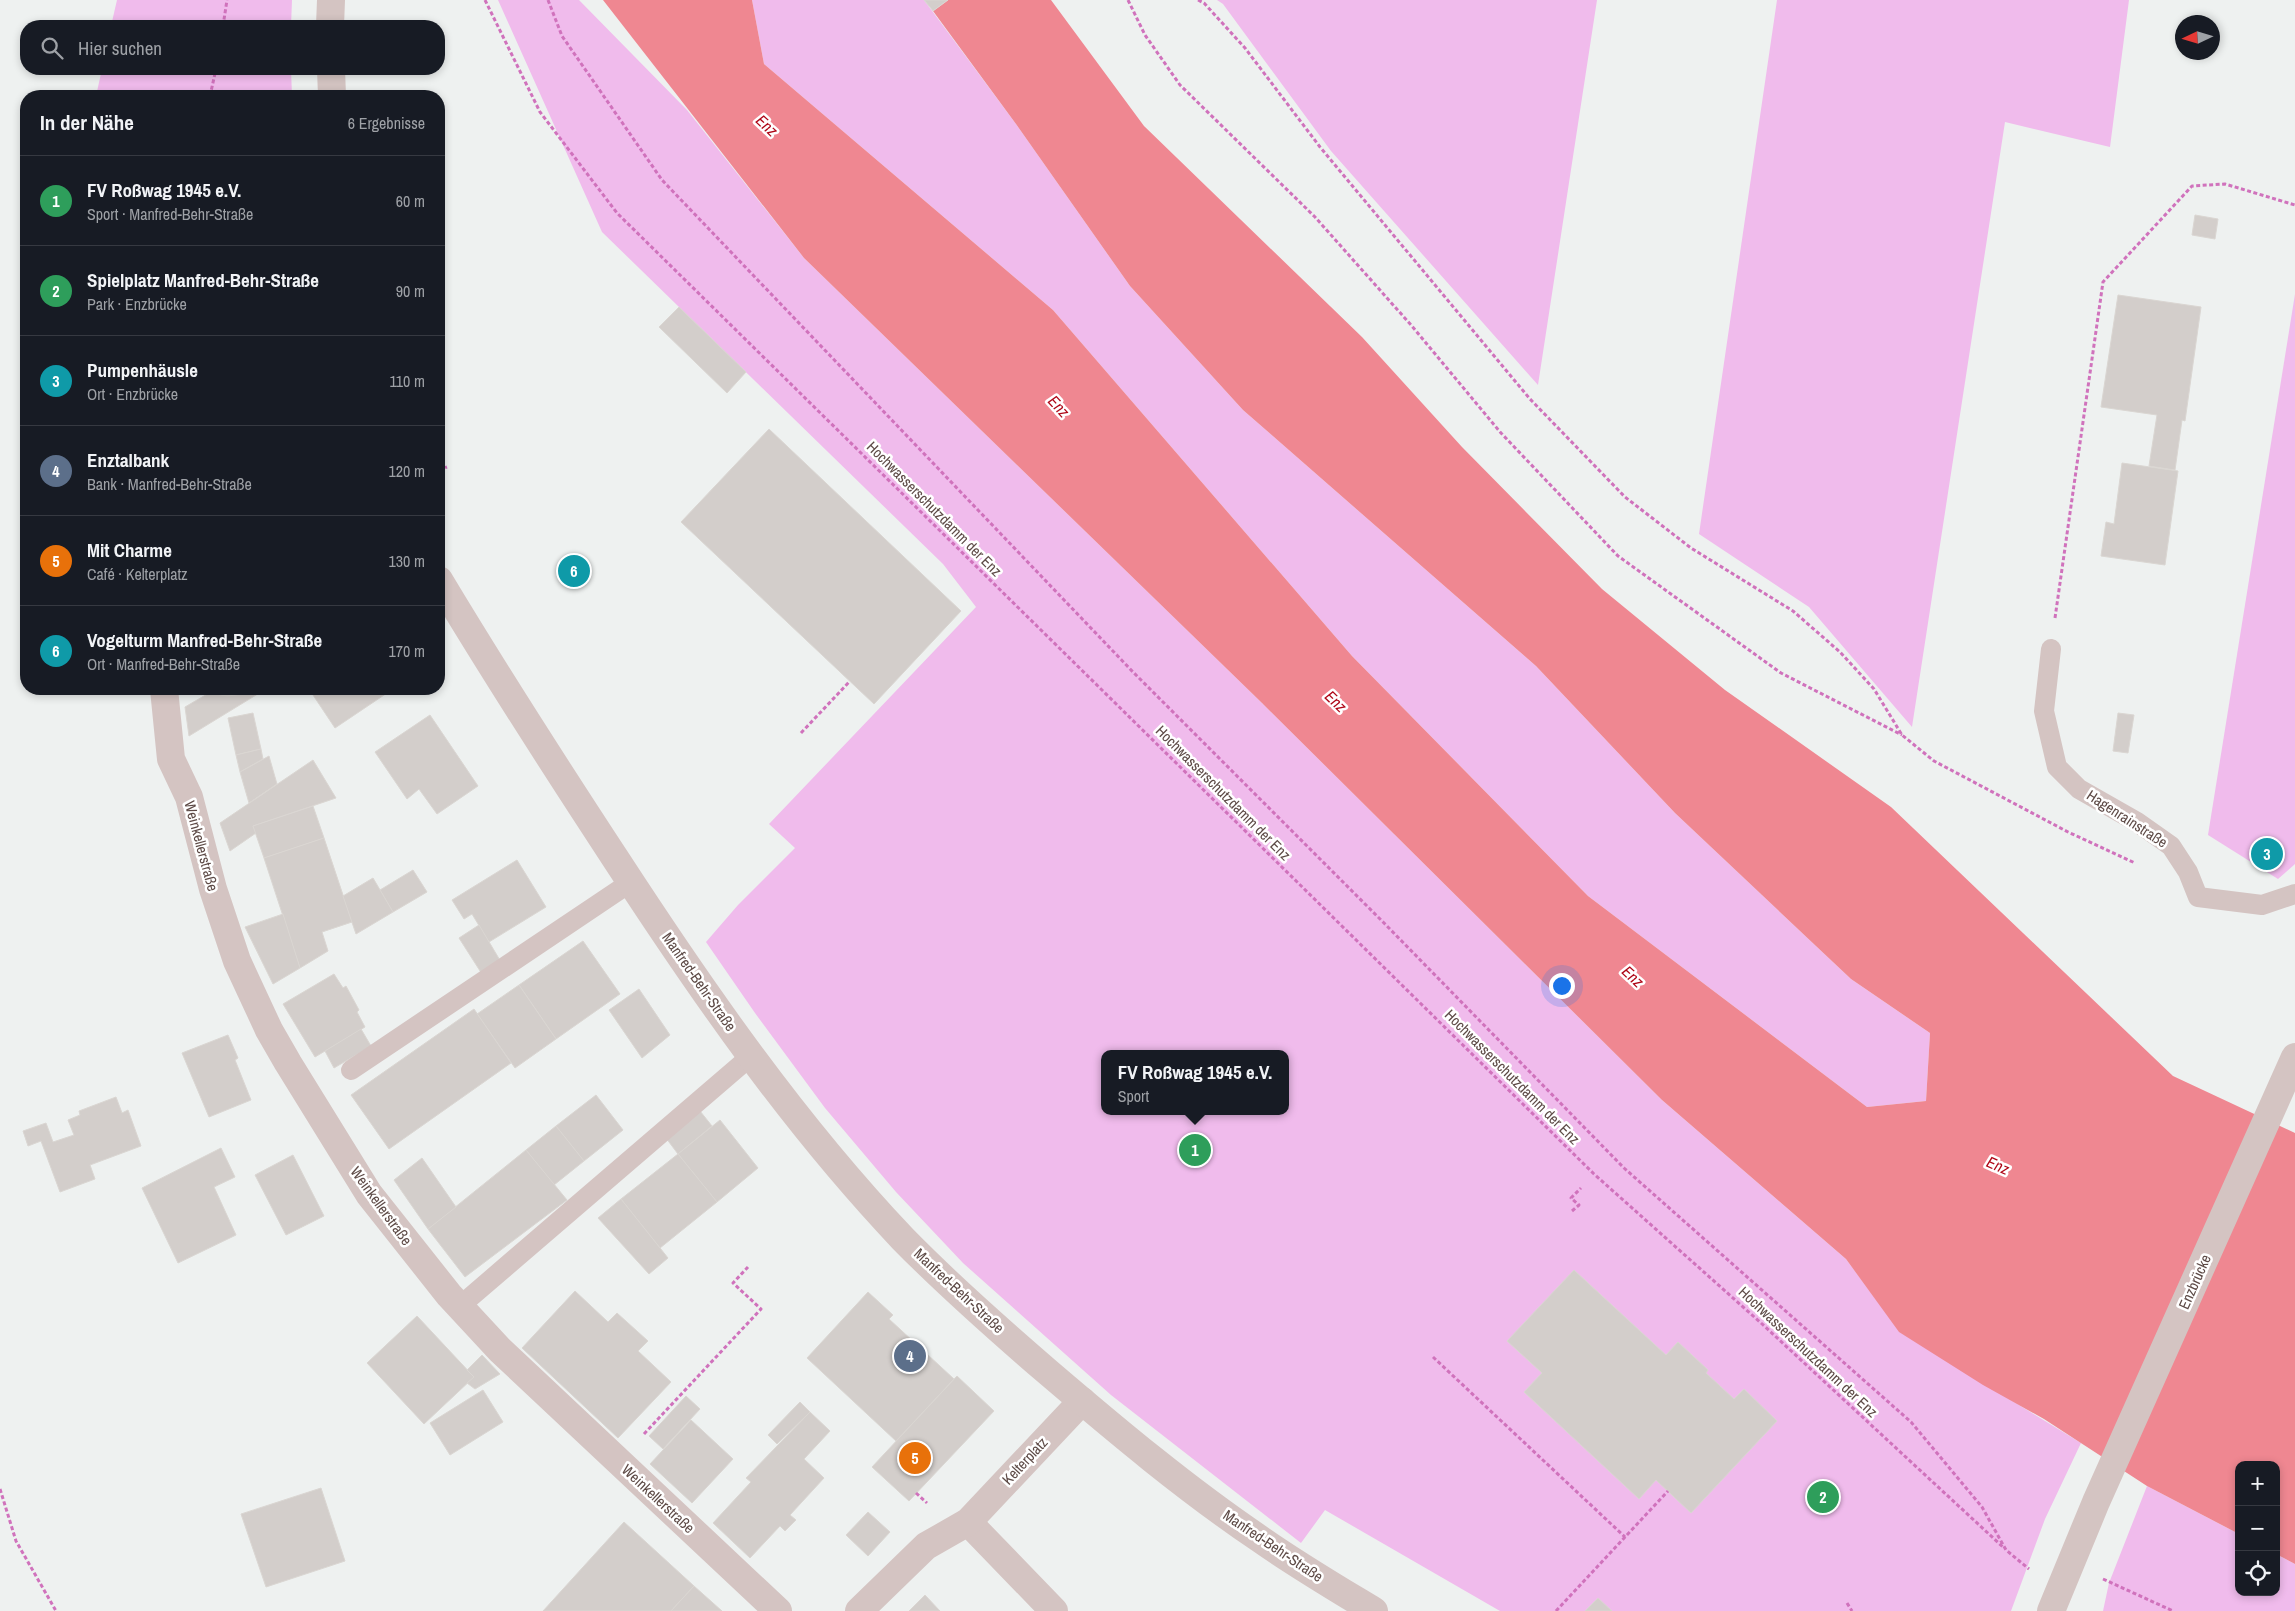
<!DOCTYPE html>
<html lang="de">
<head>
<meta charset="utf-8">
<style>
	:root { --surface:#171b24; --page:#20242c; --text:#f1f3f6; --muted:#9ea1a6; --line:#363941; --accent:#2563eb }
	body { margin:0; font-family:"Archivo Narrow",sans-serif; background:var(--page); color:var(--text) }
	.controls { position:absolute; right:15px; bottom:15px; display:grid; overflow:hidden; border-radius:10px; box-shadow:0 2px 8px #0003 }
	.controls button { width:45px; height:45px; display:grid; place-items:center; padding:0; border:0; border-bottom:1px solid var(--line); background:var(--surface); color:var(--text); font:25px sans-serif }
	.compass { position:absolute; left:2175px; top:15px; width:45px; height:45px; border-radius:50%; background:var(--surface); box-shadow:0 2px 8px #0003; rotate:266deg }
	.you { position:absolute; left:1561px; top:985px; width:18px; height:18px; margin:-12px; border:4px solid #fff; border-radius:50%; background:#1a73e8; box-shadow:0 0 0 8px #1a73e833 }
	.badge { display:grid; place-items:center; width:32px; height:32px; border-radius:50%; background:var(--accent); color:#fff; font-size:16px; font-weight:700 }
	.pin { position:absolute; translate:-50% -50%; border:2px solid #fff; box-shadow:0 1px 5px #0006 }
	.popup { position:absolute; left:1101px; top:1050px; width:188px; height:65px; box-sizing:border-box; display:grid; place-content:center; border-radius:10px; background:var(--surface); filter:drop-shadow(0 1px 4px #0005); font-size:16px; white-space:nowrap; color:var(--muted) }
	.popup b { font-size:19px; color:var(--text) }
	.popup::after { content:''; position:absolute; left:50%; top:100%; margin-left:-10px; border:10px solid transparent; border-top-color:var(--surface) }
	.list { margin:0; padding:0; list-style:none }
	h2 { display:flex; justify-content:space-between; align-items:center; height:65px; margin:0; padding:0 20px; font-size:21px }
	h2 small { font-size:16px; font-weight:400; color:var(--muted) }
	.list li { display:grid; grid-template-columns:32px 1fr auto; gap:15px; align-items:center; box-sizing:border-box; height:90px; padding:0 20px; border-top:1px solid var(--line) }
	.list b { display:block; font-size:19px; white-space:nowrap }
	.list p { margin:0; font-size:16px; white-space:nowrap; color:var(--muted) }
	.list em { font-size:16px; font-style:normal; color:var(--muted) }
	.icon { flex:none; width:28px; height:28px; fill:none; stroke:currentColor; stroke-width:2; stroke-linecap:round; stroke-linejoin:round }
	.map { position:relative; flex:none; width:2295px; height:1611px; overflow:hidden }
	.search { position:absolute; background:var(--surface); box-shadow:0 2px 8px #0003; left:20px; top:20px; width:425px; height:55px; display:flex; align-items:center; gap:12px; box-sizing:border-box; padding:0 18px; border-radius:20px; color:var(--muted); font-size:19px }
	.panel { position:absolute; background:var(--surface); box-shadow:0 2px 8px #0003; left:20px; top:90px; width:425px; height:605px; border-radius:20px }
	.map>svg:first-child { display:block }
</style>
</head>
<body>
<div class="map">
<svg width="2295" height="1611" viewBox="0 0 2295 1611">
	<rect width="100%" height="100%" fill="#eef1f0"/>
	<g fill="#f0bbec" fill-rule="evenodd">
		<polygon points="117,0 292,0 291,26 111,26"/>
		<path d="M498 0H579L687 110 804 258 1262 703 1662 1100 1846 1259 1900 1332 2081 1443 2045 1519 2011 1611H1500L1325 1510 1301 1543 1111 1395 963 1263 896 1192 825 1108 755 1013 706 942 738 905 795 848 769 824 976 607 943 564 602 232ZM1105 1054H1285V1111H1105Z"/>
		<polygon points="752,0 924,0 1016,124 1130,286 1243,410 1536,666 1675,813 1851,979 1930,1033 1926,1101 1867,1107 1588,896 1352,656 1053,310 764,64"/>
		<polygon points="1217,0 1597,0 1538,385 1331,151 1223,4"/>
		<polygon points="1777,0 2129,0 2110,147 2005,122 1912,727 1809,607 1699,534"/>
		<polygon points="102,69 291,69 292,96 96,96"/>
		<polygon points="2295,294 2295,864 2278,879 2208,835"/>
		<polygon points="2147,1486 2239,1534 2239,1592 2276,1592 2276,1554 2295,1564 2295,1611 2103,1611 2109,1583"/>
	</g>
	<polygon fill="#ef8791" points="603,0 752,0 764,64 1053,310 1352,656 1588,896 1867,1107 1926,1101 1930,1033 1851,979 1675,813 1536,666 1243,410 1130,286 1016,124 933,11 948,0 1051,0 1144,126 1362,337 1462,447 1602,589 1725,690 1891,807 2173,1076 2295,1133 2295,1564 2276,1554 2276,1465 2239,1465 2239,1534 2147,1486 2044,1419 1983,1385 1899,1332 1846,1259 1662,1100 1262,703 804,258"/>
	<g fill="#d3cecb" stroke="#dad6d2">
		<polygon points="924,0 948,0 933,11"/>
		<polygon points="2195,215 2218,219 2215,239 2192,235"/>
		<polygon points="2118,295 2201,307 2185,421 2182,420 2175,470 2149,466 2157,415 2101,407"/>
		<polygon points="679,307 746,372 727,393 659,327"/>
		<polygon points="769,429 961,611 874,704 681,522"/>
		<polygon points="2122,463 2178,471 2165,565 2101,556 2106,522 2114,524"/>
		<polygon points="576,556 588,572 572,585 560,569"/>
		<polygon points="208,689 260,689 261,692 227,696 209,693"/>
		<polygon points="309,689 393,689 335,728"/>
		<polygon points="261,692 189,736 185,707 209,693 227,696"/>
		<polygon points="253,713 261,749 236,755 228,718"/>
		<polygon points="2118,713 2134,715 2128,753 2113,751"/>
		<polygon points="430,715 478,786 437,814 419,789 407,799 375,752"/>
		<polygon points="261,749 263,759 240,772 236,755"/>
		<polygon points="269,756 277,784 249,803 240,772"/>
		<polygon points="313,760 336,798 253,826 256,833 230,851 220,823"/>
		<polygon points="313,806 324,838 264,858 253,826"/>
		<polygon points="324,838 352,922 322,932 328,951 300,968 264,858"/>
		<circle cx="2267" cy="854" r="15"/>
		<polygon points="517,860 546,907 489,942 472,914 464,919 452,900"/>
		<polygon points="413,870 427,892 393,912 380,890"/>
		<polygon points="373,878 393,912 356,934 343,896"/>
		<polygon points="283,914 300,968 273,984 245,927"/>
		<polygon points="479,925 501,962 482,974 459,938"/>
		<polygon points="583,941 620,994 556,1039 519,985"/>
		<polygon points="334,974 343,988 346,986 359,1010 357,1012 365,1027 315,1057 283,1004"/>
		<polygon points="519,985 556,1039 515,1068 477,1014"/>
		<polygon points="639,989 670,1035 642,1058 609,1010"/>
		<polygon points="474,1009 511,1063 389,1149 351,1095"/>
		<polygon points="361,1029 371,1046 334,1068 325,1051"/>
		<polygon points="228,1035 238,1058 235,1060 251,1100 209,1117 182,1053"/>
		<polygon points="596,1095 623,1130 584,1161 556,1126"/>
		<polygon points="116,1097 122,1113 128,1110 141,1146 90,1165 95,1179 60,1192 41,1141 28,1146 23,1131 46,1123 53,1142 74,1135 68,1120 80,1115 79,1111"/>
		<polygon points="700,1111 712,1126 678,1154 666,1138"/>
		<polygon points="720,1120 758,1168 717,1202 678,1154"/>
		<polygon points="556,1126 584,1161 554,1185 526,1150"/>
		<polygon points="221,1148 235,1177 214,1187 236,1235 178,1263 142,1188"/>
		<polygon points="526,1150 567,1200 465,1277 428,1229"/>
		<polygon points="678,1154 717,1202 660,1248 621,1199"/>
		<polygon points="293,1155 324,1216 286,1235 255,1175"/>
		<polygon points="422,1158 456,1207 428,1229 394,1180"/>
		<polygon points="621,1199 668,1258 649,1274 598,1218"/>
		<polygon points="1574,1270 1666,1355 1678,1342 1708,1370 1706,1373 1734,1399 1744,1389 1777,1421 1691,1513 1656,1480 1639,1499 1524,1392 1542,1373 1507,1341"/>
		<polygon points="575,1291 608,1322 617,1313 648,1341 638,1351 671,1382 618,1438 522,1348"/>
		<polygon points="868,1292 893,1315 889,1319 954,1379 896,1441 807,1358"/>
		<polygon points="417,1316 474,1377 424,1424 367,1363"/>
		<polygon points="482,1355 500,1374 475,1389 467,1383 474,1377 467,1370"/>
		<polygon points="957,1376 994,1411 909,1501 872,1467"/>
		<polygon points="483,1390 503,1422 450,1455 430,1423"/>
		<polygon points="686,1396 700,1409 663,1449 649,1436"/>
		<polygon points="800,1402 810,1412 777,1444 768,1435"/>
		<polygon points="810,1412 830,1431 804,1459 824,1478 790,1515 796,1520 785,1531 780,1526 750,1558 713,1523 751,1482 746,1478"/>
		<polygon points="691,1420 733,1459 692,1503 650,1464"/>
		<polygon points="321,1488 345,1561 266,1587 241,1514"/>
		<polygon points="868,1512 890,1532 868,1556 846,1535"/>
		<polygon points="624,1522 694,1586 671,1611 543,1611"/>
		<polygon points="694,1586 722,1611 671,1611"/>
		<polygon points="925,1595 940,1611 909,1611"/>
		<polygon points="1598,1598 1612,1611 1585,1611"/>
	</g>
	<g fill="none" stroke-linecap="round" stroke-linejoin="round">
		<g stroke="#d072bc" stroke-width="3" stroke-dasharray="4 2.5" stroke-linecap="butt">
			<polyline points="485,0 540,112 617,213 1594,1174 1761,1323 2004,1548"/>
			<polyline points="548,0 562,36 662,180 1133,672 1384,923 1624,1168 1911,1422 1982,1507 2006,1550 2029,1569"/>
			<polyline points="1128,0 1145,35 1180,85 1315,217 1411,325 1501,433 1618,556 1781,673 1902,735"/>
			<polyline points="1198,0 1204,3 1245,48 1320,147 1530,399 1625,497 1691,548 1793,611 1840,652 1874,689 1902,735 1934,761 2068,832 2135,863"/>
			<polyline points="223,26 227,0"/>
			<polyline points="210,96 216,69"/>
			<polyline points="439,470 447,467"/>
			<polyline points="2055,618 2103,282 2192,186 2225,184 2295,205"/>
			<polyline points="801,733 850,681"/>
			<polyline points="1572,1211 1579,1205 1571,1198 1581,1188"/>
			<polyline points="1433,1357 1625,1537"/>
			<polyline points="644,1434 761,1309 733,1283 748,1267"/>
			<polyline points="0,1489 16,1541 56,1611"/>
			<polyline points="916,1493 927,1503"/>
			<polyline points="2103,1579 2173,1611"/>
			<polyline points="1847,1603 1852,1611"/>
			<polyline points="1556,1611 1668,1491"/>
		</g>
		<g stroke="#d4c4c2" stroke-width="20">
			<polyline points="2051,649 2044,711 2057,767 2079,789 2137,822 2171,846 2188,872 2198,897 2262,905 2295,894"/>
			<polyline points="351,1070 631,882"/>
			<polyline points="460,1306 751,1056"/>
		</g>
		<g stroke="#d4c4c2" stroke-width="28">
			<polyline points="164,689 171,759 189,797 213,889 237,961 269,1030 288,1063 369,1194 449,1295 500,1350 778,1611"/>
			<polyline points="968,1522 1054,1611"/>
			<polyline points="859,1611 926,1546 968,1522 1082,1401"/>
		</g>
		<g stroke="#d4c4c2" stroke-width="28">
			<polyline points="330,26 331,0"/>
			<polyline points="331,69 332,96"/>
			<path d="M439 580C496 675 556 768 617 861 703 993 794 1124 903 1239 949 1286 999 1330 1049 1373 1117 1431 1186 1489 1260 1539 1297 1565 1336 1588 1374 1611"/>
			<polyline points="2051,1611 2096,1502 2295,1057"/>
		</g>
	</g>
	<g text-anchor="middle" stroke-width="5" stroke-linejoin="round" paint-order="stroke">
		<g font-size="15" fill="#5d4a46" stroke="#fff">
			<text transform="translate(934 509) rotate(45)" y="5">Hochwasserschutzdamm der Enz</text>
			<text transform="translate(1223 793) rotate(45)" y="5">Hochwasserschutzdamm der Enz</text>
			<text transform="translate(2127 819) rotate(33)" y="5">Hagenrainstraße</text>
			<text transform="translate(201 846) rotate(75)" y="5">Weinkellerstraße</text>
			<text transform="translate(699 982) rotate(55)" y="5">Manfred-Behr-Straße</text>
			<text transform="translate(1512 1077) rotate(45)" y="5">Hochwasserschutzdamm der Enz</text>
			<text transform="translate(381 1206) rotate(54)" y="5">Weinkellerstraße</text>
			<text transform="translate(2195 1282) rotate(-66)" y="5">Enzbrücke</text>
			<text transform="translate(959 1291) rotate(43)" y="5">Manfred-Behr-Straße</text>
			<text transform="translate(1808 1352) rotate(43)" y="5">Hochwasserschutzdamm der Enz</text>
			<text transform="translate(1025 1461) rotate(-47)" y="5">Kelterplatz</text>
			<text transform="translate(658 1499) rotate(43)" y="5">Weinkellerstraße</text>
			<text transform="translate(1273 1546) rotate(34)" y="5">Manfred-Behr-Straße</text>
		</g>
		<g font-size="16" font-style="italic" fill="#ae0717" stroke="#fff">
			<text transform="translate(767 125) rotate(43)" y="6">Enz</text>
			<text transform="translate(1059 406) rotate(47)" y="6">Enz</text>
			<text transform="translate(1336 701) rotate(44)" y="6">Enz</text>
			<text transform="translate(1633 976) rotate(43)" y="6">Enz</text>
			<text transform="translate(1998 1165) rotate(24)" y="6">Enz</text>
		</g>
	</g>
</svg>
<div class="controls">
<button>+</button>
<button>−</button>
<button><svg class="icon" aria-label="locate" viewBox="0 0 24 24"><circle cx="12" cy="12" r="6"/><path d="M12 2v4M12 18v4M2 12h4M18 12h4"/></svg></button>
</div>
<svg class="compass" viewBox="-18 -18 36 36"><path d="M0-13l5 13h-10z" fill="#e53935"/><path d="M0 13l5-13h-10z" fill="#9ea1a6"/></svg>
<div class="you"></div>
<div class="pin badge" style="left:1195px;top:1150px;background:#2e9e5b">1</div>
<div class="popup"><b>FV Roßwag 1945 e.V.</b>Sport</div>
<div class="pin badge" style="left:1823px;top:1497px;background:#2e9e5b">2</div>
<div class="pin badge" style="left:2267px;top:854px;background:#0f9aa8">3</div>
<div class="pin badge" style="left:910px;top:1356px;background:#5c6f8a">4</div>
<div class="pin badge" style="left:915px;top:1458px;background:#e8710a">5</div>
<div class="pin badge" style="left:574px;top:571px;background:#0f9aa8">6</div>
<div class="search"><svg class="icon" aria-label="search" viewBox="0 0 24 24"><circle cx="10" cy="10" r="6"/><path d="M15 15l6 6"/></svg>Hier suchen</div>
<section class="panel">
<h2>In der Nähe<small>6 Ergebnisse</small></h2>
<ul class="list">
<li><span class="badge" style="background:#2e9e5b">1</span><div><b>FV Roßwag 1945 e.V.</b><p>Sport · Manfred-Behr-Straße</p></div><em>60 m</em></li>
<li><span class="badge" style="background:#2e9e5b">2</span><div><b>Spielplatz Manfred-Behr-Straße</b><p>Park · Enzbrücke</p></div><em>90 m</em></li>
<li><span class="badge" style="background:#0f9aa8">3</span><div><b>Pumpenhäusle</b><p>Ort · Enzbrücke</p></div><em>110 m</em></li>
<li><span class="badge" style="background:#5c6f8a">4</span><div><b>Enztalbank</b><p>Bank · Manfred-Behr-Straße</p></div><em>120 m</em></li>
<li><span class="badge" style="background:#e8710a">5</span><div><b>Mit Charme</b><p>Café · Kelterplatz</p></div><em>130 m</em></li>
<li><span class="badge" style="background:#0f9aa8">6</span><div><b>Vogelturm Manfred-Behr-Straße</b><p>Ort · Manfred-Behr-Straße</p></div><em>170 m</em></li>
</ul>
</section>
</div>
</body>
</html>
